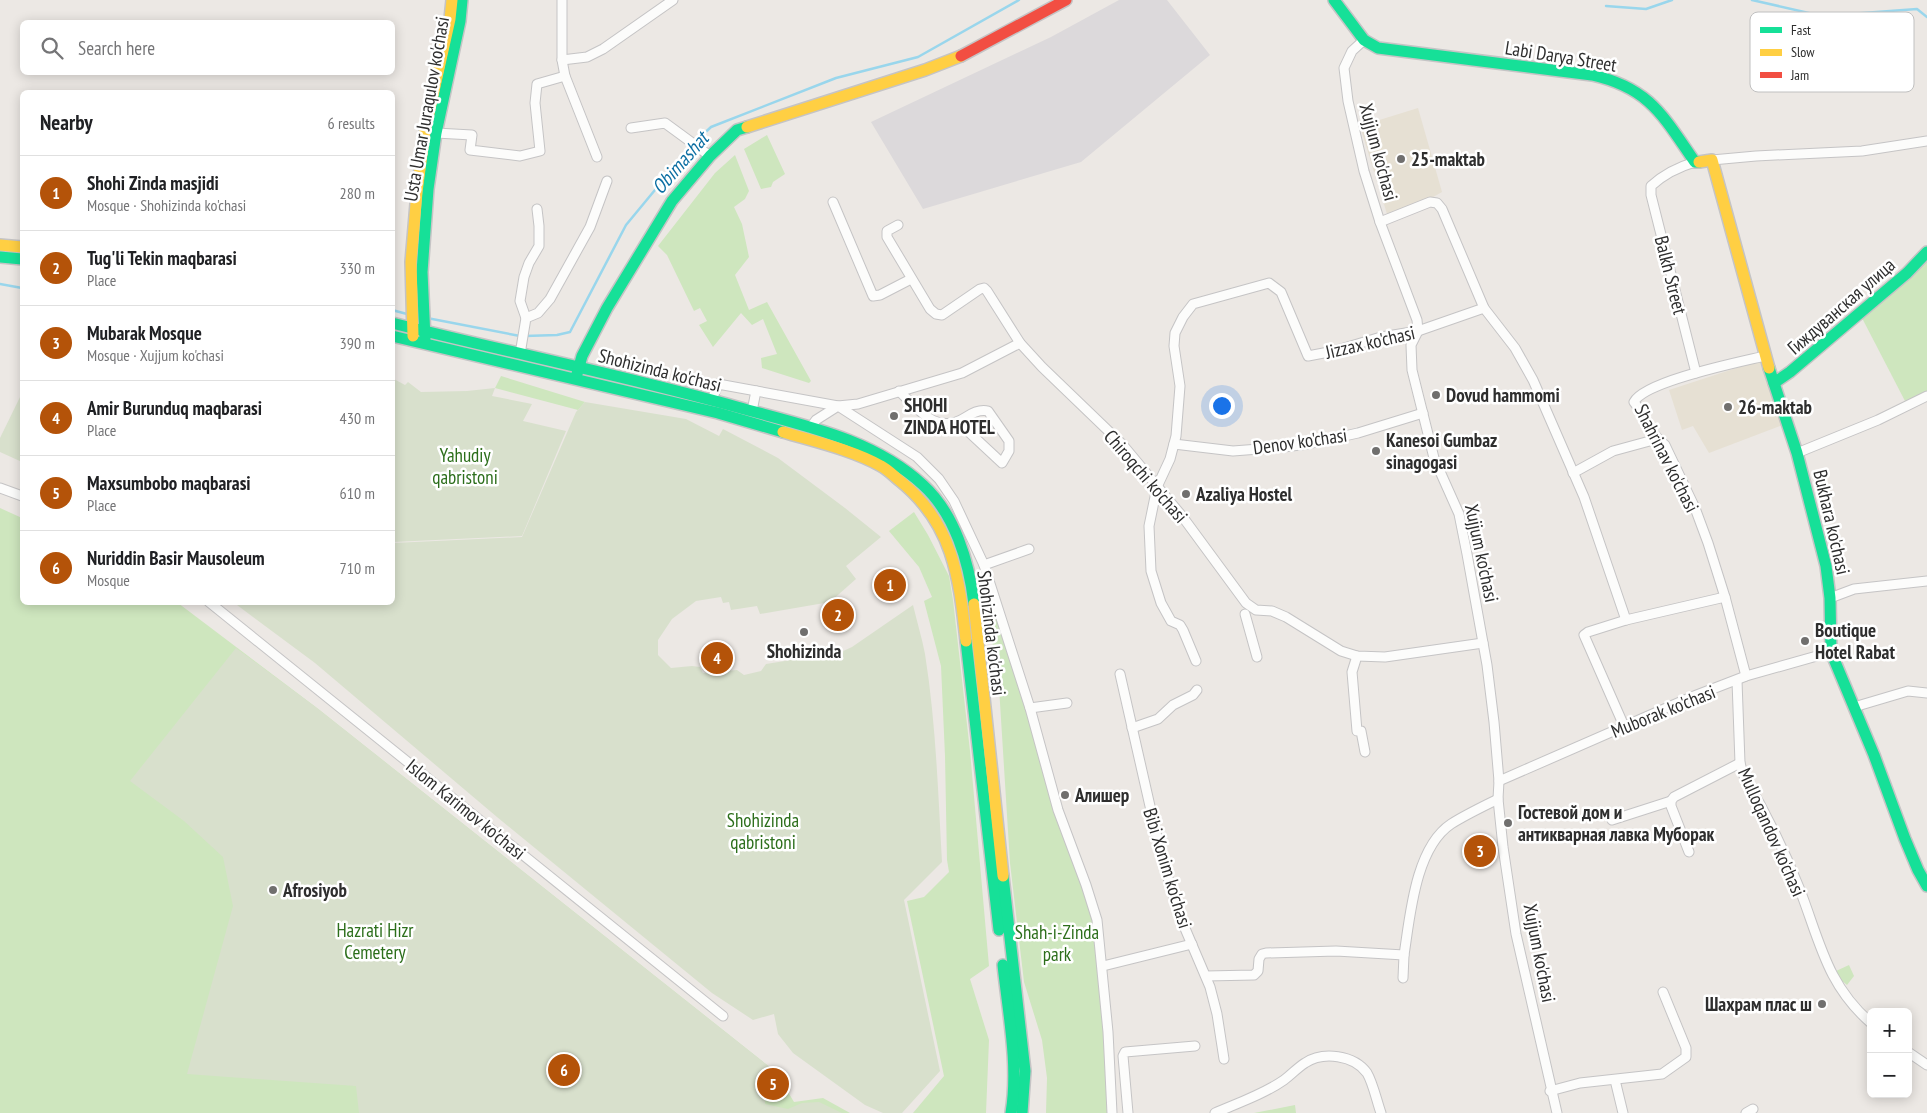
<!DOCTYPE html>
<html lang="en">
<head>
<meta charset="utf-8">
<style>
	:root { --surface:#fff; --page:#f2f2f2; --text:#202124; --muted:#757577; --line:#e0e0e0; --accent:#b45309 }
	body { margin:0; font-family:"PT Sans Narrow",sans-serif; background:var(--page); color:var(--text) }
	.controls { position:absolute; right:15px; bottom:15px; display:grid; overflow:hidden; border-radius:8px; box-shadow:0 2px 12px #0003 }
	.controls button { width:45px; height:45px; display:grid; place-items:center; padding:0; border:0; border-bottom:1px solid var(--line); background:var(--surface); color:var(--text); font:25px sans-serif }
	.you { position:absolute; left:1221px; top:405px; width:18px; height:18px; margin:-12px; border:4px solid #fff; border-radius:50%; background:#1a73e8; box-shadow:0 0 0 8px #1a73e833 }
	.badge { display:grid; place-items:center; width:32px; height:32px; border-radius:50%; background:var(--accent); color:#fff; font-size:16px; font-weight:700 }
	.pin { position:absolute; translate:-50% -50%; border:2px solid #fff; box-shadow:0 1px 5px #0006 }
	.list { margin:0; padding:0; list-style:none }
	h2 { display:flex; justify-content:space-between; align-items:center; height:65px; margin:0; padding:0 20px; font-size:21px }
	h2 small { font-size:16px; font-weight:400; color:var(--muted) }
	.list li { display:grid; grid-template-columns:32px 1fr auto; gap:15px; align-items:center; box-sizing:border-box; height:75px; padding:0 20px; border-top:1px solid var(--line) }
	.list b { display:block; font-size:19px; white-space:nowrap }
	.list p { margin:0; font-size:16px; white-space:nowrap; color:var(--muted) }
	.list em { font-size:16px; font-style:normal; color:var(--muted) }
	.icon { flex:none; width:28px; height:28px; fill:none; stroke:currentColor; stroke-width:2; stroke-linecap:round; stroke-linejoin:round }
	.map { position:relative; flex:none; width:1927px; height:1113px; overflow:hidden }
	.search { position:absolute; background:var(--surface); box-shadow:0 2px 12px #0003; left:20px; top:20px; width:375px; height:55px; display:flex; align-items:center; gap:12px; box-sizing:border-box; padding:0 18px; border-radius:8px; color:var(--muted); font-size:19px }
	.panel { position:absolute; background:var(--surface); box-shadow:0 2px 12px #0003; left:20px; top:90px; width:375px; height:515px; border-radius:8px }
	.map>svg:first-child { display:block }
</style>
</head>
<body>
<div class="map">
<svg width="1927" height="1113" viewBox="0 0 1927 1113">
	<rect width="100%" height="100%" fill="#ece8e4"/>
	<polygon fill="#dcd9db" points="1119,0 1167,0 1210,55 1081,162 923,209 871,122 1051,37"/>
	<g fill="#e6e0d3">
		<polygon points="1418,108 1442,192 1419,205 1387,214 1360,126"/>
		<polygon points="1767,358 1788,423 1709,453 1693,426 1682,430 1669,390"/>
	</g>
	<g fill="#cee6be">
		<polygon points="767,135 785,174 773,182 771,187 761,189 744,149"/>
		<polygon points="735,155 749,191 745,199 734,207 742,224 749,257 735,275 749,310 767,302 811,381 809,383 762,368 761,358 777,354 763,319 752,325 741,313 713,347 699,325 707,321 700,308 694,311 667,255 658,246 715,173"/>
		<polygon points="1927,257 1927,392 1905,401 1862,318"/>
		<polygon points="501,376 585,402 578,410 495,388"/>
		<polygon points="0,508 22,518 22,602 178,603 317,708 776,1072 794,1102 823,1098 850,1113 0,1113"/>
		<polygon points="914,512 928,535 949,576 953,600 970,751 989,966 970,979 989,1040 986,1113 913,1113 944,1076 907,901 924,897 949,872 947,860 945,756 941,666 924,601 932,597 919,567 889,531"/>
		<polygon points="1000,616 1091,914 1105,1026 1107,1113 1046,1113 1047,1078 1042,1040 1024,982 1010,863 999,687 989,619"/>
		<polygon points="1849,965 1854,976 1847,985 1841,980 1836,971"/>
		<polygon points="1295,1105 1296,1113 1254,1113"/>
	</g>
	<g fill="#d8e0cc">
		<polygon points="392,378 405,385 408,382 421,392 467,391 495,388 492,396 532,404 523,421 566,431 522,536 393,542"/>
		<polygon points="22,393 22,462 0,452 0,438"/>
		<path d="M585 402 686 419 719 436 723 429 778 458 845 508 881 537 846 566 856 579 830 602 760 614 757 606 731 610 729 602 723 603 721 597 696 601 672 619 658 640V655L671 668 692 666 700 667 703 673 737 670 744 675 761 671 766 664 841 652 852 647 913 605C917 622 922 638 925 654 936 723 938 792 942 862L904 900 940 1071 902 1113H883L865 1105 793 1053 778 1034 774 1014 753 1020 712 993 497 817 315 663 237 605 240 602H392L393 543 522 537 576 412Z"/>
		<polygon points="236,648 317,708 776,1072 760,1083 765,1090 765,1104 788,1109 802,1103 819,1102 842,1113 359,1113 356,1086 187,1074 233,906 223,857 184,821 130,781"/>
	</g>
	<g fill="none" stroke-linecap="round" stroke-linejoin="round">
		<g stroke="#99d6ec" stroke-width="2.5">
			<polyline points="1752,0 1822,16 1917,9 1927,17"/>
			<polyline points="1606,6 1646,9 1672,0"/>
			<polyline points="0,284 22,288"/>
			<polyline points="392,310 407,314"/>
			<polyline points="427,318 520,336"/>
			<polyline points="525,336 557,335 570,332 626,225 693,144 711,127 836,78 918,57 1019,0"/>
		</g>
		<defs>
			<g id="street">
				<polyline points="562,0 562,60 565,76 597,157"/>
				<polyline points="1364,40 1352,51 1344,68 1348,101 1364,171 1380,222 1417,320 1418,331 1411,345 1412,370 1434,458 1459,514 1467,554 1487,665 1494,722 1499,781 1498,799 1503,847 1516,934 1557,1113"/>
				<polyline points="562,60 587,57 603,49 673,0"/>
				<polyline points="631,128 665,123 710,156"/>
				<polyline points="436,133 472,135 470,150 520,156 540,151 535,103 537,84 565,76"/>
				<polyline points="1712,160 1756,156 1862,151 1927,141"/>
				<path d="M1695 162C1678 167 1664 174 1651 186V195L1696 373"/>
				<polyline points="833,202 873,296 880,295 911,279"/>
				<polyline points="1380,222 1430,202 1437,203 1442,209 1484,308 1515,348 1533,380 1584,497 1626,620"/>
				<polyline points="898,225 887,231 887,237 930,309 936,314 942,315 980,289 984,288 987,291 1020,343 1042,367 1122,444 1182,516 1246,603 1256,610 1272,611 1286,617 1341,651 1357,656 1385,657 1483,643"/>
				<polyline points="526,318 520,301 524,277 529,263 539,246 539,226 537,209"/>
				<polyline points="520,354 526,318 538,313 550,299 590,227 607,181"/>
				<path d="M899 391C919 410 937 436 966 417 972 413 980 409 988 411L1009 441V451L1002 463 958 422"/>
				<polyline points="712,400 718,384 838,406 917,457 939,479 954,501 984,565 1030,708 1058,810 1086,885 1097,920 1108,1032 1112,1113"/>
				<polyline points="752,411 756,391"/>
				<polyline points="810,428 816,420 838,406 858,404 962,373 1020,343"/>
				<polyline points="1174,444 1233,451 1284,447 1308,444 1358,433 1423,413"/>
				<polyline points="1797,453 1878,420 1927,396"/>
				<polyline points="1573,473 1613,451 1657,439"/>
				<polyline points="0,488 22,496"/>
				<polyline points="984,565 1029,549"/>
				<polyline points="1830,598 1854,589 1927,581"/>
				<polyline points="209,602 723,1016"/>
				<polyline points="1245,614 1257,657"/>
				<polyline points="1357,656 1352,672 1357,731 1361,731 1365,752"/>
				<polyline points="1196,661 1183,630 1180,625 1171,621 1161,603 1151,571 1149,526 1157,487 1170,459 1176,436 1180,386 1174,346 1175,333 1183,317 1193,304 1269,283 1281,292 1308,356 1334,351 1381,337 1418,331 1484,308"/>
				<polyline points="1120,674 1162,859 1181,919 1210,987 1217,1014 1224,1059"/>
				<path d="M1746 676 1725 597 1708 543 1695 508 1665 445C1651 435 1645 416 1634 402 1645 381 1740 362 1765 356"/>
				<path d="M1737 681 1740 763 1743 774C1766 813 1784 849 1800 890 1820 942 1827 985 1871 1023"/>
				<polyline points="1854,707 1908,691 1927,693"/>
				<polyline points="1030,708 1067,703"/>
				<polyline points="1624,726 1584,635 1588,632 1626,620 1725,597"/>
				<polyline points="1132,728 1158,719 1173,705 1193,695 1197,690"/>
				<polyline points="1499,781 1689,698 1746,676 1831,652"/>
				<polyline points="1612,820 1671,801"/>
				<polyline points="1689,852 1671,806 1671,801 1674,797 1740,763"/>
				<path d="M1404 955C1410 917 1415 848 1451 824 1465 815 1482 807 1498 799"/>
				<polyline points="1103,966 1192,944"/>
				<polyline points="1206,976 1254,975 1258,971 1259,959 1262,954 1266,953 1336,951 1404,955 1403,978"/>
				<polyline points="1908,1052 1927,1065"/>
				<polyline points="1615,1080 1623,1113"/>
				<polyline points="1550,1091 1580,1083 1662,1074 1686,1057 1686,1048 1663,992"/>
				<polyline points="1128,1113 1123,1056 1125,1052 1195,1046"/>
				<path d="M1215 1113C1238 1103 1264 1094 1284 1080 1291 1075 1297 1068 1305 1063 1323 1051 1354 1055 1367 1073 1373 1083 1377 1102 1381 1113"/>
				<polyline points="1746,1113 1753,1109"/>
			</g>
			<g id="fast">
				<path d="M1334 0 1364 40 1378 48 1592 75C1650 88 1663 116 1695 162H1699"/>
				<polyline points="0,257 22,259"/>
				<path d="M392 323C507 352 623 375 737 407 801 425 872 438 923 485 955 514 969 562 974 604"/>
				<polyline points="392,336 718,413 783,432"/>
				<polyline points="425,339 422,272 428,189 436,133 460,21 462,0"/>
				<polyline points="1769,368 1797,453 1826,566 1830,598 1831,652 1874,755 1905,839 1918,870 1927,886"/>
				<polyline points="577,374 582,356 607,308 672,201 710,156 737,130 747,127"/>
				<polyline points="1774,383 1790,372 1907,273 1927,252"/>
				<polyline points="966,641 999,930"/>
				<polyline points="1003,876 1025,1071 1022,1113"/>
				<path d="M1003 965C1008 1013 1019 1065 1011 1113"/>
			</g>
			<g id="slow">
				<polyline points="747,127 925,70 961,56"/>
				<polyline points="1699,162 1712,160 1769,368"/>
				<polyline points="0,245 22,247"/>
				<polyline points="413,336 411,262 417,192 425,131 450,19 452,0"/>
				<path d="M783 432C813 441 853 450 881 466 887 469 893 475 899 480 953 523 959 576 966 641"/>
				<polyline points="974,604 1003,876"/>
			</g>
			<polyline id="jam" points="961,56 1066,0"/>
		</defs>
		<use href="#street" stroke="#c5c4c5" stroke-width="11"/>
		<use href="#fast" stroke="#c5c4c5" stroke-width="14"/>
		<use href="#slow" stroke="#c5c4c5" stroke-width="14"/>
		<use href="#jam" stroke="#c5c4c5" stroke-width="14"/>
		<use href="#street" stroke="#fcfcfb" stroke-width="9"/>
		<use href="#fast" stroke="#16e098" stroke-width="11"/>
		<use href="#slow" stroke="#ffcf43" stroke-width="11"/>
		<use href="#jam" stroke="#f24e42" stroke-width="11"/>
	</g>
	<g fill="#706f6e" stroke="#fff" stroke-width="2">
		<circle cx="1401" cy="159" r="5"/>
		<circle cx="1436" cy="395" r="5"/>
		<circle cx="1728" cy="407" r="5"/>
		<circle cx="894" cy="416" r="5"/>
		<circle cx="1376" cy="451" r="5"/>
		<circle cx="1186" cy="494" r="5"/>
		<circle cx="804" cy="632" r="5"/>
		<circle cx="1805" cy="641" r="5"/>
		<circle cx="1065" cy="795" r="5"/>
		<circle cx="1508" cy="823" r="5"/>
		<circle cx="273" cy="890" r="5"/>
		<circle cx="1822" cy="1004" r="5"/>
	</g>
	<g text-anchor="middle" stroke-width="5" stroke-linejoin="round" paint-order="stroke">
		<g font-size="19" fill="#2e2e2e" stroke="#fff">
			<text transform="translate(1561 56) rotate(9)" y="7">Labi Darya Street</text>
			<text transform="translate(426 109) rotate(-80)" y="7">Usta Umar Juraqulov ko'chasi</text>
			<text transform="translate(1379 152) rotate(75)" y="7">Xujjum ko'chasi</text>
			<text transform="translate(1671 275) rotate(76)" y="7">Balkh Street</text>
			<text transform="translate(1841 306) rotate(-41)" y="7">Гиждуванская улица</text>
			<text transform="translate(1370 342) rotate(-13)" y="7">Jizzax ko'chasi</text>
			<text transform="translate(660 370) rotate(14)" y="7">Shohizinda ko'chasi</text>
			<text transform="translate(1300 441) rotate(-8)" y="7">Denov ko'chasi</text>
			<text transform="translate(1667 458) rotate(63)" y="7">Shahrinav ko'chasi</text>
			<text transform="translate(1146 476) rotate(49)" y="7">Chiroqchi ko'chasi</text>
			<text transform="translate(1832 522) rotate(77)" y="7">Bukhara ko'chasi</text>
			<text transform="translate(1482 553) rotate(78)" y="7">Xujjum ko'chasi</text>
			<text transform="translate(992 633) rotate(83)" y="7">Shohizinda ko'chasi</text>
			<text transform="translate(1663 711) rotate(-22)" y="7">Muborak ko'chasi</text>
			<text transform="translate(466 809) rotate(39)" y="7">Islom Karimov ko'chasi</text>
			<text transform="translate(1772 832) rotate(66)" y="7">Mulloqandov ko'chasi</text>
			<text transform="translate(1168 868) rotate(73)" y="7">Bibi Xonim ko'chasi</text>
			<text transform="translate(1540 953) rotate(79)" y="7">Xujjum ko'chasi</text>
		</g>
		<g font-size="19" font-weight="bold" fill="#2e2e2e" stroke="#fff" text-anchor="start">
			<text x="1411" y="166">25-maktab</text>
			<text x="1446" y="402">Dovud hammomi</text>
			<text x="904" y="412">SHOHI<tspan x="904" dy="22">ZINDA HOTEL</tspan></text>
			<text x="1738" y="414">26-maktab</text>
			<text x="1386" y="447">Kanesoi Gumbaz<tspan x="1386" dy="22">sinagogasi</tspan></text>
			<text x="1196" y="501">Azaliya Hostel</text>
			<text x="1815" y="637">Boutique<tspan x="1815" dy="22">Hotel Rabat</tspan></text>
			<text x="804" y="658" text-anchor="middle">Shohizinda</text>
			<text x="1075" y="802">Алишер</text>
			<text x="1518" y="819">Гостевой дом и<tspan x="1518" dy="22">антикварная лавка Муборак</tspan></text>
			<text x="283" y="897">Afrosiyob</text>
			<text x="1812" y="1011" text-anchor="end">Шахрам плас ш</text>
		</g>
		<g font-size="19" fill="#2c6e1b" stroke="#fff">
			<text x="465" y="462">Yahudiy<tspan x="465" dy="22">qabristoni</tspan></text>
			<text x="763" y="827">Shohizinda<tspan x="763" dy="22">qabristoni</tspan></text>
			<text x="375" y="937">Hazrati Hizr<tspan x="375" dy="22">Cemetery</tspan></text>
			<text x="1057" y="939">Shah-i-Zinda<tspan x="1057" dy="22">park</tspan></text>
		</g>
		<g font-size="20" font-style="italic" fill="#0d6fa3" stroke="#fff">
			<text transform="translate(680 163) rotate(-49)" y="7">Obimashat</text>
		</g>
	</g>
	<rect x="1750" y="12" width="164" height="80" rx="8" fill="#fff" stroke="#c0c0c0" stroke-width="1"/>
	<rect x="1760" y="27" width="22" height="6" fill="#16e098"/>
	<rect x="1760" y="49" width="22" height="7" fill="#ffcf43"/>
	<rect x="1760" y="72" width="22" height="6" fill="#f24e42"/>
	<g font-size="14" fill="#2e2e2e">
		<text x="1791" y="35">Fast</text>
		<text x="1791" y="57">Slow</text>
		<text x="1791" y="80">Jam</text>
	</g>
</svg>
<div class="controls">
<button>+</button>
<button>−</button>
</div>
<div class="you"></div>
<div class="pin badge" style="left:890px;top:585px">1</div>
<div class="pin badge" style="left:838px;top:615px">2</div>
<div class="pin badge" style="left:1480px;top:851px">3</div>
<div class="pin badge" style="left:717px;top:658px">4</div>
<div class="pin badge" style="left:773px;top:1084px">5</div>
<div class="pin badge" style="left:564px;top:1070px">6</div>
<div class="search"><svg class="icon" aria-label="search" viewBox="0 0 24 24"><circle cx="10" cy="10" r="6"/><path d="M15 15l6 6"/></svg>Search here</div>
<section class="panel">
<h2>Nearby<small>6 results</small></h2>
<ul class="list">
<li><span class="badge">1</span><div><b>Shohi Zinda masjidi</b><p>Mosque · Shohizinda ko'chasi</p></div><em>280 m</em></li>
<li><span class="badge">2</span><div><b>Tug'li Tekin maqbarasi</b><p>Place</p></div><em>330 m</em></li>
<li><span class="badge">3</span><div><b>Mubarak Mosque</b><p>Mosque · Xujjum ko'chasi</p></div><em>390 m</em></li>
<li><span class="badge">4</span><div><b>Amir Burunduq maqbarasi</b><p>Place</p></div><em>430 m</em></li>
<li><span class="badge">5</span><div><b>Maxsumbobo maqbarasi</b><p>Place</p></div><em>610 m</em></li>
<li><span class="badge">6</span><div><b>Nuriddin Basir Mausoleum</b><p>Mosque</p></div><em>710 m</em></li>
</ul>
</section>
</div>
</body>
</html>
